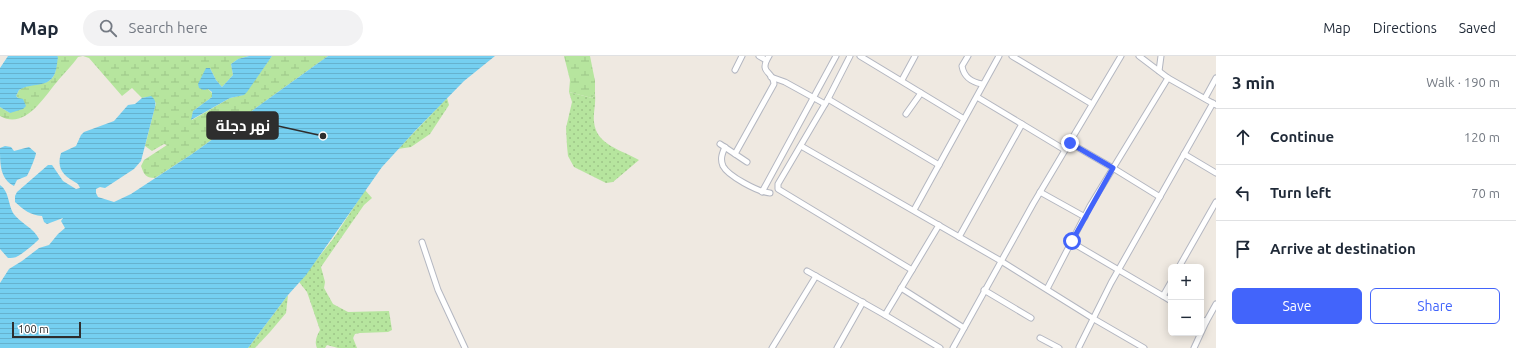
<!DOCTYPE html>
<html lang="en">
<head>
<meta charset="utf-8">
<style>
	:root { --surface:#fff; --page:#f2f2f3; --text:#1f2937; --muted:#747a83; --line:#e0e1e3; --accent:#4264fb }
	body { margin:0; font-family:Ubuntu,Cairo,sans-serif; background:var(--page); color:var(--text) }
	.controls { position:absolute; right:12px; bottom:12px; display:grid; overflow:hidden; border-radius:6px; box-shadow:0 2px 10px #0003 }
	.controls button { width:36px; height:36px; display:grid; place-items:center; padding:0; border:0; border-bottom:1px solid var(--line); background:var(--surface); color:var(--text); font:20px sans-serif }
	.scale { position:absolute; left:12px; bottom:10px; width:69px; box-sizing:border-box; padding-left:4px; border:2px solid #2e2e2e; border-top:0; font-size:11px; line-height:14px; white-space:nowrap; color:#2e2e2e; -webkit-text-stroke:3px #fff; paint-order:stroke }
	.stop { position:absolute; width:12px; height:12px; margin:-9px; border:3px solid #4264fb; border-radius:50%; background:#fff }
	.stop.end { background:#4264fb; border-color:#fff; box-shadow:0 1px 4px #0008 }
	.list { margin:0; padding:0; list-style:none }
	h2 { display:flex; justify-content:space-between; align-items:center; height:52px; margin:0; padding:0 16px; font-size:17px }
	h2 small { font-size:13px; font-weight:400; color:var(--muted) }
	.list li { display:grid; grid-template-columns:26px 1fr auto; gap:12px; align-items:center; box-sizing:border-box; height:56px; padding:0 16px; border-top:1px solid var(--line) }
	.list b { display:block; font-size:15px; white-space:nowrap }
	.list em { font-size:13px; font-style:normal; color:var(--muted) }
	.actions { display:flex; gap:8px; padding:12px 16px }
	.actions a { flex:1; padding:9px 0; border:1px solid var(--accent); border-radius:6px; text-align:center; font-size:14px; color:var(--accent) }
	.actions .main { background:var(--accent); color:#fff }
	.icon { flex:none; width:22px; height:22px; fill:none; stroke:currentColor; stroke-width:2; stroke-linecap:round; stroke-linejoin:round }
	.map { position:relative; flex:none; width:1216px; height:292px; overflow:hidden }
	header { display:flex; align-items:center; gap:24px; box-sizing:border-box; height:56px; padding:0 20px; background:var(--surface); border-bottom:1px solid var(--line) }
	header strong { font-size:19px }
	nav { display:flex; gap:22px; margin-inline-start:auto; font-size:14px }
	.search { width:280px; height:36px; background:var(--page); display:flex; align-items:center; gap:10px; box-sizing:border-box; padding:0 14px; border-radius:22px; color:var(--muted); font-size:15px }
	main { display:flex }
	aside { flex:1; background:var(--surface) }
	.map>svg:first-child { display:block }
</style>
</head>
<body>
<header>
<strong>Map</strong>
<div class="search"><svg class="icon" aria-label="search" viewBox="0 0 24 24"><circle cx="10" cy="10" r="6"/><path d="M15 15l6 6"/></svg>Search here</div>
<nav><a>Map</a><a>Directions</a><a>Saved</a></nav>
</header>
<main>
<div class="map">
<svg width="1216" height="292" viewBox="0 0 1216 292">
	<defs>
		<pattern id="grass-dots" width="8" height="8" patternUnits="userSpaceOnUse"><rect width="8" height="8" fill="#b6e59e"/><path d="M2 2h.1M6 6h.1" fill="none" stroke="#9dc588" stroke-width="1.8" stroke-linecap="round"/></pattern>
		<pattern id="wetland-marsh" width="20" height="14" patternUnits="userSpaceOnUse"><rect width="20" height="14" fill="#b6e59e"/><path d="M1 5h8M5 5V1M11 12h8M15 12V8" fill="none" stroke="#9dc588"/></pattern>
		<pattern id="water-rules" width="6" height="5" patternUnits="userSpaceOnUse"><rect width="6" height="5" fill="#75cff0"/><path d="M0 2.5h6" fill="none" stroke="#66b2ce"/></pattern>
	</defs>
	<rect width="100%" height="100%" fill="#efe9e1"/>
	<g fill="url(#grass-dots)">
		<path d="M569 36 592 42 595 38C596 48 593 57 594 66 596 89 622 94 639 104L613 126 606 127 574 111 568 100 567 90 566 72 572 46Z"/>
		<polygon points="447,42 449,49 430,78 411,91 398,93"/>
		<path d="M365 134 372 142 364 149 321 211 325 226 324 232 333 248 348 256 389 255 392 274 388 276 360 277 355 278 353 282 357 292H338L327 289 325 292H317C314 285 317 280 320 274L307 236 299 226 333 183Z"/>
		<polygon points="288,239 286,257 270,276 255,292 248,292"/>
	</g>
	<g fill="url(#wetland-marsh)">
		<path d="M57 0H249L238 3 231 8 233 19 222 31 216 24 210 12 208 33 213 38 212 41 193 55 192 64 230 42 243 39 246 36 272 0H328L192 98 155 122C145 122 144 118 141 110L144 104 167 89 164 88 152 95 145 90 156 47 148 41 142 42 132 32 122 40 89 2 83 0 78 1C72 10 63 18 56 27 43 43 24 74 0 60V51L10 57 18 42 16 40 19 34C33 24 52 34 56 13 56 9 58 4 57 0Z"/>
		<polygon points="564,0 590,0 595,25 595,38 592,42 569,36 570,24"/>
	</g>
	<g fill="url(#water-rules)">
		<path d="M8 0H57L58 1C57 6 57 12 55 17 49 33 31 26 19 34L16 40 18 42 23 43 26 50 23 53 10 57 0 51V12Z"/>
		<polygon points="249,0 272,0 247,36 244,39 230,42 191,64 193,55 212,41 212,36 208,33 204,34 199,32 198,28 206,12 210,12 216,24 222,31 233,19 231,8 238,3"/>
		<path d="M328 0H495L464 25 415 75 382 111 306 219 288 239 248 292H0V227L9 213 22 205 39 192 49 189 58 178 65 172 61 165 63 162 47 168 44 166 42 160C30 159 24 154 15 146V140L17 136 48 109H52L63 125 76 133 80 132 78 128C64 120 56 114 61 97L76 90 81 79 84 76 114 65 128 49 135 48 142 42 151 40C155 43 156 46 155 51L141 105 134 113 105 132 100 131 96 133V137L98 141 114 146 131 138 192 98Z"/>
		<path d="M5 90 11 91 14 95 29 91 36 97C36 100 29 117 27 120L17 124 14 130C0 123 0 108 0 92Z"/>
		<path d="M0 129C9 135 8 148 13 157 20 167 34 172 39 183 38 185 21 199 18 200 15 202 11 202 8 202L0 193Z"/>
	</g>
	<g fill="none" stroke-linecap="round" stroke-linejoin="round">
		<defs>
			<g id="street">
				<polyline points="759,0 766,4"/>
				<polyline points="850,0 828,43 778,128 778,133 912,214"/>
				<polyline points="860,0 964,63"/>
				<path d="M968 0 962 10C964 22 972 26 982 28"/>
				<polyline points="1012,0 1092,48"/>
				<polyline points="1139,0 1168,22 1216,49"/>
				<polyline points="735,14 742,0"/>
				<polyline points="1159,15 1161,0"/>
				<polyline points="771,21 785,26 825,48"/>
				<polyline points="902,24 915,0"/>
				<polyline points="977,41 1065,94"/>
				<polyline points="1205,42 1216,22"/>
				<polyline points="828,43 939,109"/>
				<polyline points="906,58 921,37"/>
				<polyline points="1070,87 1113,112 1160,141"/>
				<polyline points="720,88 747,106"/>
				<polyline points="801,90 1001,205 1094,263 1144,292"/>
				<path d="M725 91C722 98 720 103 723 110 728 120 758 136 770 137"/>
				<path d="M735 98 774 28C773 14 758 18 769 0"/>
				<polyline points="1184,98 1216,117"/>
				<polyline points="762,136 836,0"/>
				<polyline points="1040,136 1085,161"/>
				<polyline points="914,154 999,0"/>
				<polyline points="959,181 1022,68"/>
				<polyline points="422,186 438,234 465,292"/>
				<polyline points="1071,186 1163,240"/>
				<polyline points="1179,211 1216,146"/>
				<polyline points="807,215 885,259 940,292"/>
				<polyline points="1171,226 1163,240 1171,245"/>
				<polyline points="901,232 964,272"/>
				<polyline points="1047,233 1090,150 1168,22"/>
				<polyline points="984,234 1031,262"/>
				<polyline points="885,259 939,169"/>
				<polyline points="1206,266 1216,248"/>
				<polyline points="1040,282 1059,292"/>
				<polyline points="1079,291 1111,227 1213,47"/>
				<polyline points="772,292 816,220"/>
				<polyline points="837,292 863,246"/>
				<polyline points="953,292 1033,148 1121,0"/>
				<polyline points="1194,292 1206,266 1201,263"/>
			</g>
		</defs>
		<use href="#street" stroke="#b4b7c1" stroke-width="7"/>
		<use href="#street" stroke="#fff" stroke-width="5"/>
	</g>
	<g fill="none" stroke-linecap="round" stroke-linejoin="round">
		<polyline stroke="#4264fb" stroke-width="5" points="1070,87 1113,112 1072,185"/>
	</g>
	<path fill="none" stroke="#2e2e2e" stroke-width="1.5" d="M323 80L278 70"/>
	<circle fill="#2e2e2e" stroke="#fff" stroke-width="1.5" cx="323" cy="80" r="4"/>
	<rect fill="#2e2e2e" stroke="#2e2e2e" stroke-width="1.5" x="207" y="56" width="71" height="27" rx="4"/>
	<g font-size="15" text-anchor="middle" font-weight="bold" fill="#fff">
		<text x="243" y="75">نهر دجلة</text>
	</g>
</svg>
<div class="controls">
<button>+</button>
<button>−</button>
</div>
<div class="scale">100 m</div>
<div class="stop" style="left:1072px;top:185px"></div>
<div class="stop end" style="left:1070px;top:87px"></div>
</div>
<aside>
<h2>3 min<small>Walk · 190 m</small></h2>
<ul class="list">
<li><svg class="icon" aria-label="ahead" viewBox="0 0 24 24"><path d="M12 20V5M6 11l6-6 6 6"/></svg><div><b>Continue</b></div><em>120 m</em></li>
<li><svg class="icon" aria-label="left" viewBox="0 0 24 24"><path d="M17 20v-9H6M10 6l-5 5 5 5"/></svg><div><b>Turn left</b></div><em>70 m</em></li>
<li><svg class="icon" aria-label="arrive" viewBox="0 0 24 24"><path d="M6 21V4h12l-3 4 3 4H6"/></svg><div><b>Arrive at destination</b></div></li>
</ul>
<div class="actions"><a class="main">Save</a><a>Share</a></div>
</aside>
</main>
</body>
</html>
